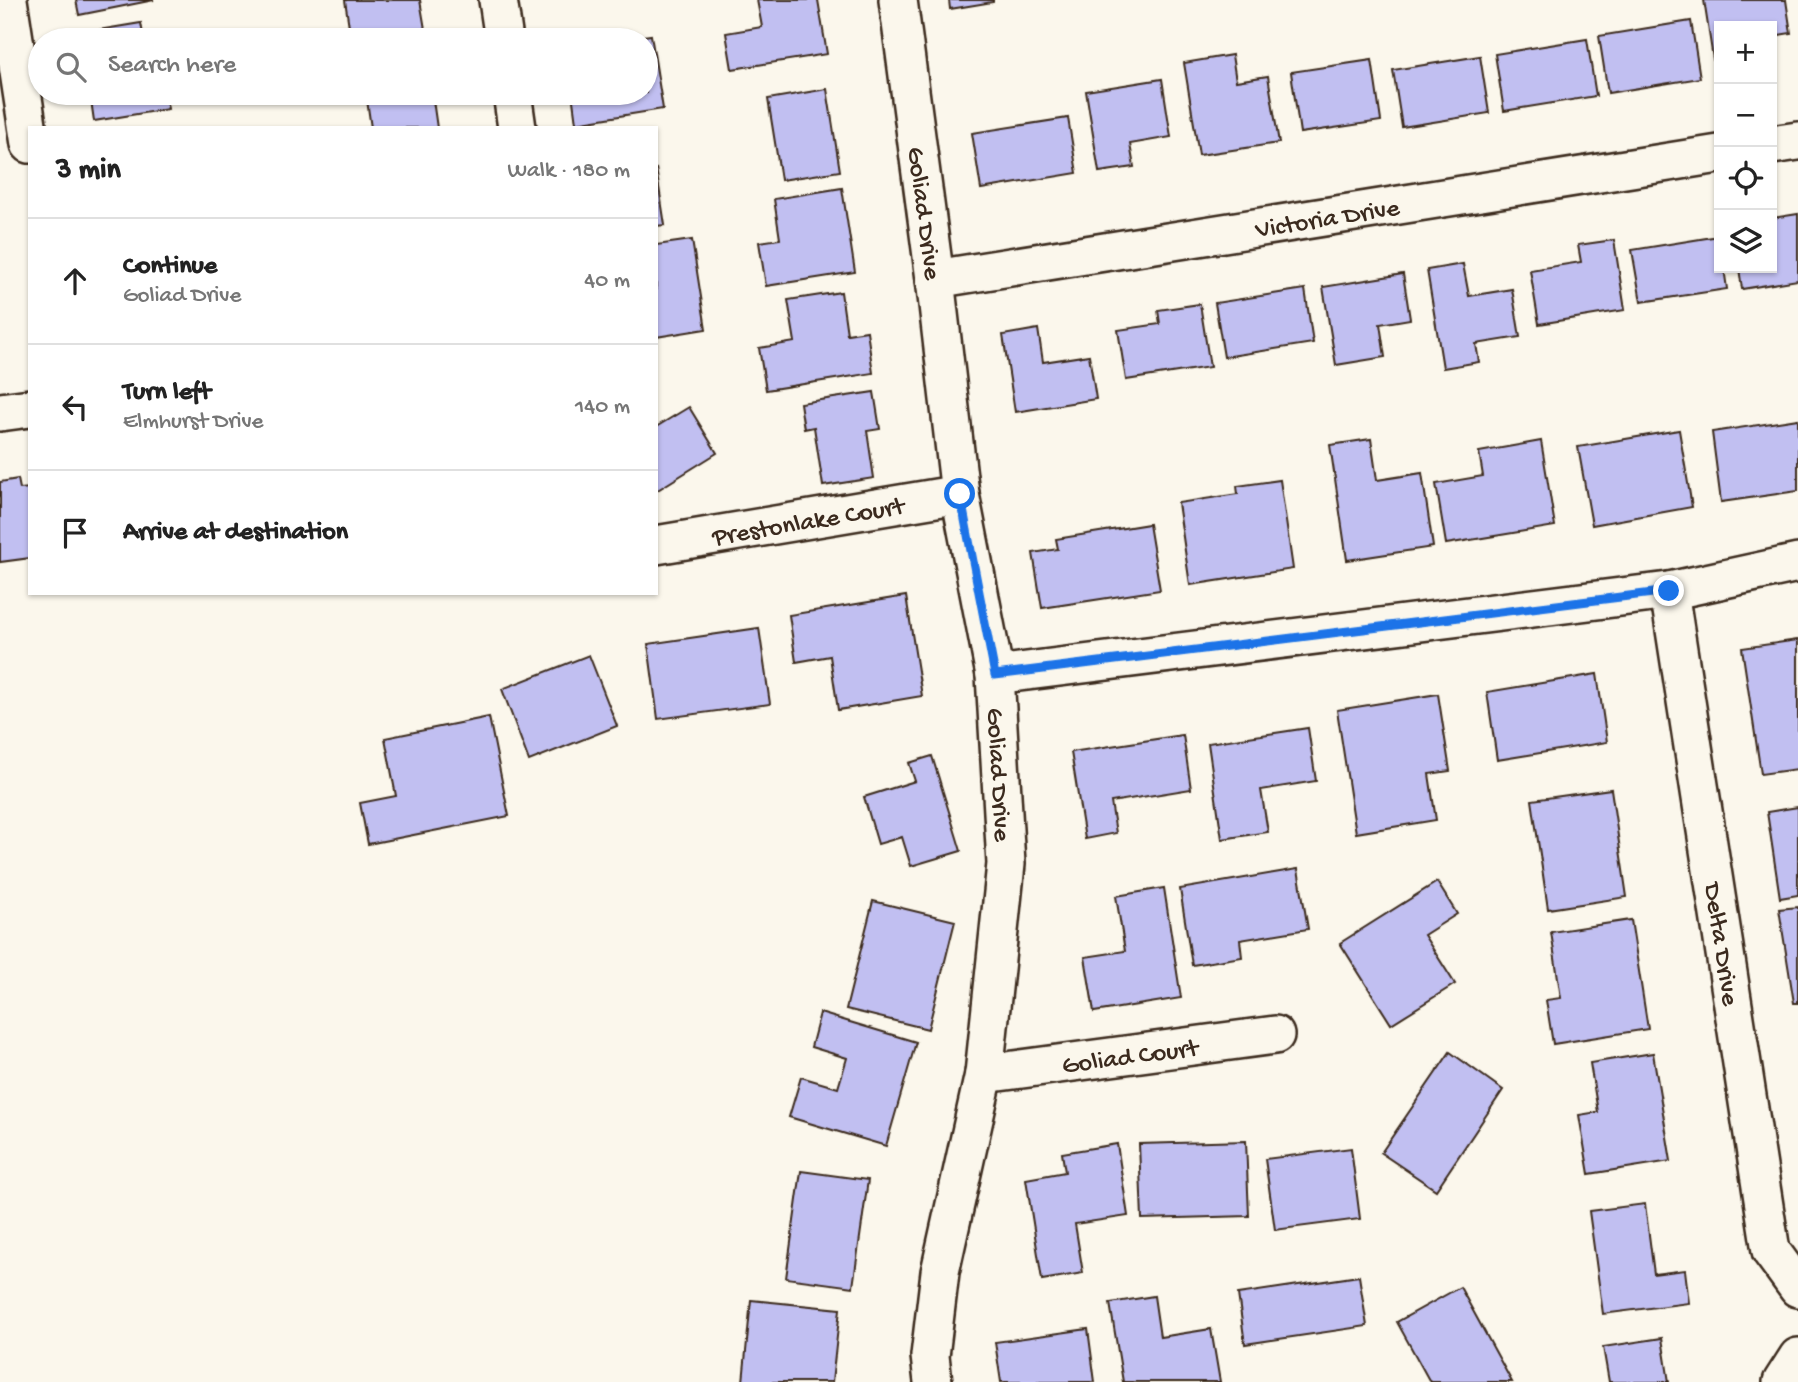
<!DOCTYPE html>
<html lang="en">
<head>
<meta charset="utf-8">
<style>
	:root { --surface:#fff; --page:#f2f2f2; --text:#222; --muted:#767676; --line:#e0e0e0 }
	body { margin:0; font-family:"Gochi Hand",sans-serif; background:var(--page); color:var(--text) }
	.controls { position:absolute; right:21px; top:21px; display:grid; overflow:hidden; border-radius:0px; box-shadow:0 2px 5px #0004 }
	.controls button { width:63px; height:63px; display:grid; place-items:center; padding:0; border:0; border-bottom:2px solid var(--line); background:var(--surface); color:var(--text); font:35px sans-serif }
	.stop { position:absolute; width:21px; height:21px; margin:-16px; border:5px solid #1a73e8; border-radius:50%; background:#fff }
	.stop.end { background:#1a73e8; border-color:#fff; box-shadow:0 2px 7px #0008 }
	.list { margin:0; padding:0; list-style:none }
	h2 { display:flex; justify-content:space-between; align-items:center; height:91px; margin:0; padding:0 28px; font-size:30px }
	h2 small { font-size:23px; font-weight:400; color:var(--muted) }
	.list li { display:grid; grid-template-columns:46px 1fr auto; gap:21px; align-items:center; box-sizing:border-box; height:126px; padding:0 28px; border-top:2px solid var(--line) }
	.list b { display:block; font-size:26px; white-space:nowrap }
	.list p { margin:0; font-size:23px; white-space:nowrap; color:var(--muted) }
	.list em { font-size:23px; font-style:normal; color:var(--muted) }
	.icon { flex:none; width:38px; height:38px; fill:none; stroke:currentColor; stroke-width:2; stroke-linecap:round; stroke-linejoin:round }
	.map { position:relative; flex:none; width:1798px; height:1382px; overflow:hidden }
	.search { position:absolute; background:var(--surface); box-shadow:0 2px 5px #0004; left:28px; top:28px; width:630px; height:77px; display:flex; align-items:center; gap:18px; box-sizing:border-box; padding:0 24px; border-radius:38px; color:var(--muted); font-size:26px }
	.panel { position:absolute; background:var(--surface); box-shadow:0 2px 5px #0004; left:28px; top:126px; width:630px; height:469px; border-radius:0px }
	.map>svg:first-child { display:block }
</style>
</head>
<body>
<div class="map">
<svg width="1798" height="1382" viewBox="0 0 1798 1382">
	<rect width="100%" height="100%" fill="#fbf7ec"/>
	<filter id="ink" filterUnits="userSpaceOnUse"><feTurbulence type="fractalNoise" baseFrequency=".0143" numOctaves="2"/><feDisplacementMap in="SourceGraphic" scale="14" xChannelSelector="R" yChannelSelector="G"/><feConvolveMatrix kernelMatrix="1 2 1 2 8 2 1 2 1" color-interpolation-filters="sRGB"/></filter>
	<g filter="url(#ink)">
		<g fill="#c1bff1" stroke="#3b2a1e" stroke-width="2">
			<polygon points="76,0 154,0 79,15"/>
			<polygon points="345,0 420,0 426,35 396,40 351,40"/>
			<polygon points="757,0 818,0 827,54 732,69 726,33 762,27"/>
			<polygon points="949,0 993,0 993,2 950,9"/>
			<polygon points="1704,0 1786,0 1791,33 1772,36 1772,26 1719,26 1719,78 1716,78"/>
			<polygon points="1691,21 1700,78 1608,93 1599,36"/>
			<polygon points="141,23 144,40 81,40 80,33"/>
			<polygon points="651,35 663,109 576,123 572,93 646,93 646,40 616,40"/>
			<polygon points="1587,39 1596,96 1504,111 1495,54"/>
			<polygon points="1232,55 1236,81 1268,76 1279,143 1199,155 1184,63"/>
			<polygon points="1480,56 1489,113 1402,127 1393,70"/>
			<polygon points="1372,60 1381,121 1300,133 1291,72"/>
			<polygon points="1162,79 1171,137 1130,144 1134,167 1099,172 1086,91"/>
			<polygon points="827,89 840,171 781,180 768,99"/>
			<polygon points="90,93 165,93 168,109 94,121"/>
			<polygon points="366,93 432,93 437,128 371,128"/>
			<polygon points="1068,118 1077,173 981,189 972,133"/>
			<polygon points="656,168 665,225 656,226"/>
			<polygon points="842,188 855,272 766,286 759,242 780,239 774,199"/>
			<polygon points="1798,214 1798,280 1742,289 1739,268 1772,268 1772,218"/>
			<polygon points="1719,236 1719,268 1724,268 1727,289 1641,302 1632,250"/>
			<polygon points="692,240 706,329 656,337 656,245"/>
			<polygon points="1614,240 1625,310 1539,324 1530,270 1581,262 1578,245"/>
			<polygon points="1463,264 1469,296 1512,289 1520,337 1476,344 1479,362 1443,368 1427,270"/>
			<polygon points="1403,274 1410,319 1380,324 1385,357 1336,365 1323,287"/>
			<polygon points="1305,289 1313,343 1224,357 1215,303"/>
			<polygon points="841,292 847,334 867,331 873,373 766,390 759,348 795,342 788,300"/>
			<polygon points="1200,304 1210,367 1126,380 1118,330 1160,324 1158,310"/>
			<polygon points="1038,329 1043,362 1089,355 1096,399 1015,412 1003,335"/>
			<polygon points="874,392 880,429 867,431 874,478 823,486 814,427 804,429 800,403"/>
			<polygon points="689,407 717,453 656,491 656,427"/>
			<polygon points="1798,419 1798,491 1721,502 1712,432"/>
			<polygon points="1679,430 1692,507 1592,525 1578,447"/>
			<polygon points="1371,439 1377,480 1422,473 1433,547 1347,560 1330,445"/>
			<polygon points="1541,441 1555,526 1446,544 1436,484 1483,476 1479,452"/>
			<polygon points="18,479 20,489 30,488 30,558 0,562 0,482"/>
			<polygon points="1280,480 1293,569 1190,585 1178,503 1238,494 1237,486"/>
			<polygon points="1149,524 1160,590 1042,608 1033,553 1058,549 1056,539"/>
			<polygon points="906,596 922,696 838,710 830,656 796,662 789,615"/>
			<polygon points="759,628 770,704 658,719 648,644"/>
			<polygon points="1798,640 1798,769 1761,774 1742,648"/>
			<polygon points="589,655 617,726 529,761 502,689"/>
			<polygon points="1597,674 1607,742 1497,760 1487,692"/>
			<polygon points="1438,694 1450,771 1429,774 1436,820 1356,833 1337,710"/>
			<polygon points="489,717 509,816 368,844 360,803 396,796 385,738"/>
			<polygon points="1308,728 1316,781 1261,790 1268,832 1222,839 1208,743"/>
			<polygon points="1183,735 1191,789 1111,802 1116,833 1085,839 1071,752"/>
			<polygon points="932,756 961,851 911,866 902,837 878,844 864,797 915,781 909,763"/>
			<polygon points="1611,789 1627,897 1548,909 1532,800"/>
			<polygon points="1798,807 1798,895 1780,898 1767,812"/>
			<polygon points="1298,869 1308,929 1240,940 1242,957 1192,965 1180,889"/>
			<polygon points="1437,882 1457,914 1424,935 1455,984 1391,1024 1340,943"/>
			<polygon points="1164,888 1181,998 1094,1012 1085,957 1125,951 1116,896"/>
			<polygon points="873,901 955,921 928,1029 846,1009"/>
			<polygon points="1798,907 1798,1003 1794,1003 1779,909"/>
			<polygon points="1631,920 1648,1029 1553,1044 1546,1000 1561,998 1551,932"/>
			<polygon points="820,1013 916,1042 886,1146 789,1117 801,1077 838,1088 847,1058 811,1047"/>
			<polygon points="1450,1052 1503,1090 1436,1190 1381,1153"/>
			<polygon points="1653,1053 1671,1161 1589,1174 1579,1115 1598,1112 1590,1063"/>
			<polygon points="1246,1141 1249,1216 1142,1219 1139,1144"/>
			<polygon points="1117,1144 1128,1216 1075,1224 1083,1273 1042,1280 1026,1179 1065,1172 1062,1153"/>
			<polygon points="1351,1148 1360,1219 1275,1230 1265,1159"/>
			<polygon points="801,1171 868,1180 853,1287 786,1278"/>
			<polygon points="1645,1204 1654,1274 1685,1270 1689,1303 1603,1314 1589,1211"/>
			<polygon points="1359,1276 1367,1326 1245,1344 1238,1294"/>
			<polygon points="1460,1287 1512,1382 1430,1382 1397,1322"/>
			<polygon points="1154,1296 1160,1337 1211,1329 1220,1382 1123,1382 1110,1303"/>
			<polygon points="751,1300 840,1309 832,1382 743,1382"/>
			<polygon points="1088,1329 1095,1382 1001,1382 995,1342"/>
			<polygon points="1662,1338 1669,1382 1609,1382 1603,1347"/>
		</g>
		<g fill="none" stroke-linecap="round" stroke-linejoin="round">
			<defs>
				<g id="minor">
					<polyline points="8,0 30,144"/>
					<polyline points="498,0 504,40"/>
					<path id="s1" d="M898 0 935 279 960 494 995 675 1006 864 984 1074 940 1272 930 1356 933 1382"/>
					<polyline points="512,93 517,128"/>
					<polyline points="1772,145 1798,141"/>
					<path id="s2" d="M935 279 1719 154"/>
					<polyline points="0,412 30,408"/>
					<path id="s3" d="M656 545 960 494"/>
					<path id="s4" d="M1669 591 1771 1251 1798 1288"/>
					<polyline points="995,675 1669,591 1798,563"/>
					<path id="s5" d="M984 1074 1275 1035"/>
					<polyline points="1782,1382 1798,1357"/>
				</g>
			</defs>
			<use href="#minor" stroke="#3b2a1e" stroke-width="42"/>
			<use href="#minor" stroke="#fbf7ec" stroke-width="37"/>
		</g>
	</g>
	<g fill="none" stroke-linecap="round" stroke-linejoin="round" filter="url(#ink)">
		<polyline stroke="#1a73e8" stroke-width="9" points="960,494 995,675 1669,591"/>
	</g>
	<g text-anchor="middle" stroke-width="7" stroke-linejoin="round" paint-order="stroke">
		<g font-size="26" fill="#3b2a1e" stroke="#fbf7ec">
			<text dy="9" stroke="none"><textPath href="#s1" startOffset="215">Goliad Drive</textPath></text>
			<text dy="9" stroke="none"><textPath href="#s2" startOffset="397">Victoria Drive</textPath></text>
			<text dy="9" stroke="none"><textPath href="#s3" startOffset="154">Prestonlake Court</textPath></text>
			<text dy="9" stroke="none"><textPath href="#s1" startOffset="782">Goliad Drive</textPath></text>
			<text dy="9" stroke="none"><textPath href="#s4" startOffset="357">Delta Drive</textPath></text>
			<text dy="9" stroke="none"><textPath href="#s5" startOffset="147">Goliad Court</textPath></text>
		</g>
	</g>
</svg>
<div class="controls">
<button>+</button>
<button>−</button>
<button><svg class="icon" aria-label="locate" viewBox="0 0 24 24"><circle cx="12" cy="12" r="6"/><path d="M12 2v4M12 18v4M2 12h4M18 12h4"/></svg></button>
<button><svg class="icon" aria-label="layers" viewBox="0 0 24 24"><path d="M12 4l9 5-9 5-9-5zM3 14l9 5 9-5"/></svg></button>
</div>
<div class="stop" style="left:960px;top:494px"></div>
<div class="stop end" style="left:1669px;top:591px"></div>
<div class="search"><svg class="icon" aria-label="search" viewBox="0 0 24 24"><circle cx="10" cy="10" r="6"/><path d="M15 15l6 6"/></svg>Search here</div>
<section class="panel">
<h2>3 min<small>Walk · 180 m</small></h2>
<ul class="list">
<li><svg class="icon" aria-label="ahead" viewBox="0 0 24 24"><path d="M12 20V5M6 11l6-6 6 6"/></svg><div><b>Continue</b><p>Goliad Drive</p></div><em>40 m</em></li>
<li><svg class="icon" aria-label="left" viewBox="0 0 24 24"><path d="M17 20v-9H6M10 6l-5 5 5 5"/></svg><div><b>Turn left</b><p>Elmhurst Drive</p></div><em>140 m</em></li>
<li><svg class="icon" aria-label="arrive" viewBox="0 0 24 24"><path d="M6 21V4h12l-3 4 3 4H6"/></svg><div><b>Arrive at destination</b></div></li>
</ul>
</section>
</div>
</body>
</html>
